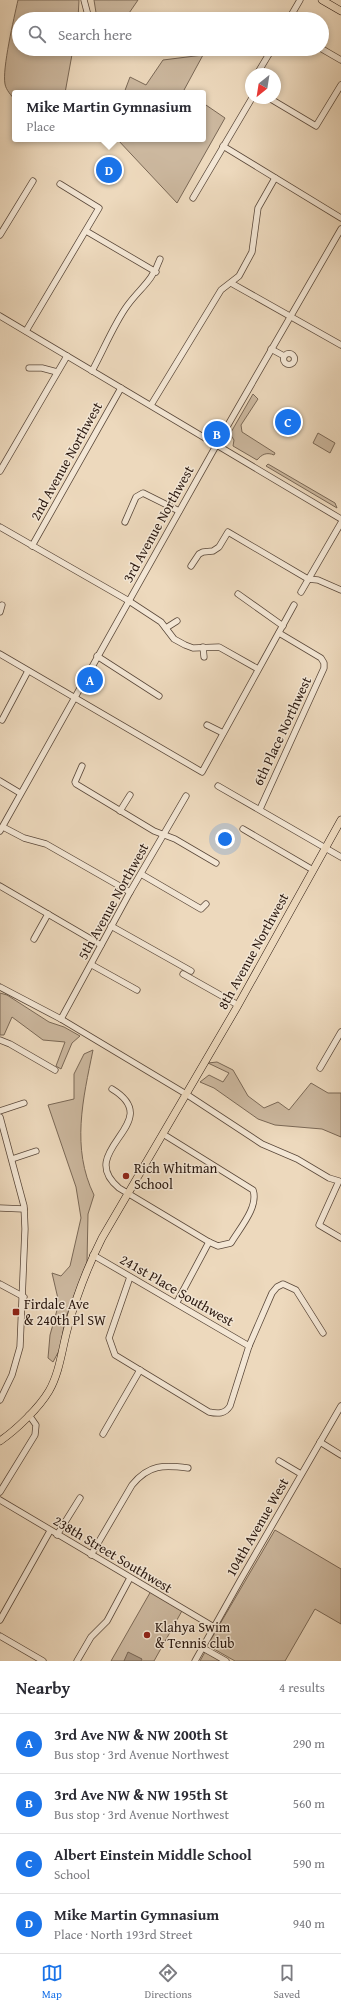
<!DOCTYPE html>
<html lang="en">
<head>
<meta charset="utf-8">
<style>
	:root { --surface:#fff; --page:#f7f7f7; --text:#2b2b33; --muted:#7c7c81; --line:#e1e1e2; --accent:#1a73e8 }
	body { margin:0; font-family:"Gentium Book Plus",serif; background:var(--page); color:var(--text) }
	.compass { position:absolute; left:245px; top:68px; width:36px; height:36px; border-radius:50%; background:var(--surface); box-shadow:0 2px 6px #0003; rotate:210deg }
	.you { position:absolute; left:225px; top:839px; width:14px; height:14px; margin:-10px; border:3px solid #fff; border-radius:50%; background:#1a73e8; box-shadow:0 0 0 6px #1a73e833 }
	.badge { display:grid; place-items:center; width:26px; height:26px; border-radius:50%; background:var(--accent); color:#fff; font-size:13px; font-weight:700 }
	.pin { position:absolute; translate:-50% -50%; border:2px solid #fff; box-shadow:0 1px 4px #0006 }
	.popup { position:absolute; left:12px; top:90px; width:194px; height:52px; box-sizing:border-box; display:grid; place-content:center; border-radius:4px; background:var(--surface); filter:drop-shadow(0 1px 3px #0005); font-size:13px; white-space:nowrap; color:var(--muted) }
	.popup b { font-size:15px; color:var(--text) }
	.popup::after { content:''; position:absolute; left:50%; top:100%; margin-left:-8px; border:8px solid transparent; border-top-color:var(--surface) }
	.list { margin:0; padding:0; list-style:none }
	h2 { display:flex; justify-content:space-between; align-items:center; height:52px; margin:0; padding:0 16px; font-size:17px }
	h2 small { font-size:13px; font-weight:400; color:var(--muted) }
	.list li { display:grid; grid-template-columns:26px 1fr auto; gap:12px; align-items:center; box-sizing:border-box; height:60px; padding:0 16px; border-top:1px solid var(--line) }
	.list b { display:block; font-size:15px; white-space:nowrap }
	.list p { margin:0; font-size:13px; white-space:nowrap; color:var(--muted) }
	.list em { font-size:13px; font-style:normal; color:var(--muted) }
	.icon { flex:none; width:22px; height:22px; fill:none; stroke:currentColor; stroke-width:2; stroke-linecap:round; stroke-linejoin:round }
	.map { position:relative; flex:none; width:341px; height:1661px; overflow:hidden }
	.search { position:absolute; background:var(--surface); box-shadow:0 2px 6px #0003; left:12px; right:12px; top:12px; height:44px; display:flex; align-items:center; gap:10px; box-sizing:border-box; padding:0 14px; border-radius:22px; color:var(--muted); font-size:15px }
	.sheet { height:292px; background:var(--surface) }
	nav { display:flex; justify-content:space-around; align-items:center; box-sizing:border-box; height:56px; border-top:1px solid var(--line); background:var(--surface); font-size:11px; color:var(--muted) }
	nav a { display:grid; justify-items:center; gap:2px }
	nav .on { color:var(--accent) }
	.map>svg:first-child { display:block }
</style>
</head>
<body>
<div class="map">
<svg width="341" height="1661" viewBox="0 0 341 1661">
	<rect width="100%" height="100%" fill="#edd9bd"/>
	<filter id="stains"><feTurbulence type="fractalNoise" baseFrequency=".005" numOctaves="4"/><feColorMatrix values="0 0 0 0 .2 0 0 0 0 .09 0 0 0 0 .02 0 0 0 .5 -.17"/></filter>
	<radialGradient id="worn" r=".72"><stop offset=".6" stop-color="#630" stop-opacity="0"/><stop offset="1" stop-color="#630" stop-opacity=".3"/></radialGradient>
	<g fill="#ccb89f" stroke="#7a6856">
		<path d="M18 0H79L78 19H19V49H73L65 93H15V100C11 95 6 90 5 84 2 69 14 18 18 0Z"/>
		<polygon points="94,0 138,0 125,19 97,19"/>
		<polygon points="203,55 184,90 188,93 124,93 130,77 146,85 163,60"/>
		<polygon points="203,103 225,118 177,203 117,139 203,139"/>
		<path d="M253 394 258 399 241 425 242 432 275 453 274 455C267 452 262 454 257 460L233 446 234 440 230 434Z"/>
		<polygon points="318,433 335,443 330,453 313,443"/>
		<polygon points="268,464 335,503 337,508 266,466"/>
		<polygon points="0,993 7,995 49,1022 64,1027 80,1036 72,1043 61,1069 56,1066 65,1042 43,1040 12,1017 4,1035 0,1035"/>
		<path d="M93 1050C83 1099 71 1148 94 1195L88 1214 87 1262 65 1320 60 1349 53 1362 48 1358 50 1335 59 1303 52 1273 61 1276 70 1266 81 1218 76 1187 48 1105 74 1099V1074L84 1054Z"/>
		<polygon points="217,1062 233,1070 248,1096 264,1108 278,1102 289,1110 311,1083 328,1093 341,1093 341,1137 322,1129 275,1125 258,1119 214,1088 200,1082 209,1075 223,1082 229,1073 208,1063"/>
		<polygon points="275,1530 341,1569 341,1624 315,1609 285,1661 235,1661 214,1649 210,1641"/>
		<polygon points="151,1591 183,1609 154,1661 111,1661"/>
		<polygon points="205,1652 221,1661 200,1661"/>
	</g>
	<polygon fill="#aa9782" stroke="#766454" points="128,1652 142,1659 141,1661 124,1661"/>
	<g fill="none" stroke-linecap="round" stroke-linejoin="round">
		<defs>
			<g id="minor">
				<polyline points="84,0 89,19"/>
				<polyline points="289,19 300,0"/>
				<polyline points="114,49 122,52 137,51"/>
				<polyline points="322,49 341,60"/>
				<polyline points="257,74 272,49"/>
				<polyline points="269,98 316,126 341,85"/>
				<polyline points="223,146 341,218"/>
				<polyline points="193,198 252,98"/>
				<polyline points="86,231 156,272"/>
				<polyline points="0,235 33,181"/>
				<polyline points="231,283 341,345"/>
				<polyline points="0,316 341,519"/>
				<polyline points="26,331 99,208 60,184"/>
				<polyline points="271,349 284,356"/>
				<circle cx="289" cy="359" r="5.5"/>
				<polyline points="29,368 42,368 57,372"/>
				<path d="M92 371C103 351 114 324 127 306 140 288 152 282 160 259"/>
				<polyline points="151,405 221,290 239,276 252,252 258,208 275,178"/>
				<polyline points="0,471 67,356"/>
				<polyline points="125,522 136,497 143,493 179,511"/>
				<polyline points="0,527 129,601 161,622 174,639 185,645 193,648 219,647 258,669"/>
				<polyline points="32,546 121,388"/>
				<polyline points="191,566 199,554 203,552 213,551 219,547 228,532 308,579 318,580 341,590"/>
				<polyline points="301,592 341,523"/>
				<polyline points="238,594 283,626"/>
				<polyline points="0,612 2,605"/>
				<polyline points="166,628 177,621"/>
				<polyline points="203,647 204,657"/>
				<polyline points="0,654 202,772 294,605"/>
				<polyline points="97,656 159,696"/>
				<polyline points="2,720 28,671"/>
				<polyline points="207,725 223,733"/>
				<polyline points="82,766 75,782 76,784 154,831 175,839 216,863"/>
				<polyline points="0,781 20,793"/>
				<polyline points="218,786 341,857"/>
				<polyline points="260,809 324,668 324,663 321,658 279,633"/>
				<polyline points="120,811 130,795"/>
				<polyline points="3,827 24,838 46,844 130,892"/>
				<polyline points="243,829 313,870"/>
				<polyline points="0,831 217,444 341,229"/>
				<polyline points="141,874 201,909 206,904"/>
				<polyline points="0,886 101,945"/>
				<polyline points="111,926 191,971"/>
				<polyline points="34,939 48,914"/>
				<polyline points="92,965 137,990"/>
				<polyline points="183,974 238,1005"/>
				<polyline points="0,987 61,1019 186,1094 262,1144 297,1159 329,1178 339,1181 319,1225 341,1238"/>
				<polyline points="61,1019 130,892 186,796"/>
				<polyline points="0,1040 10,1044 55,1070"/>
				<polyline points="320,1068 341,1032"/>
				<path d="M112 1089C168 1123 73 1150 119 1188L209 1242 218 1246 231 1243C239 1229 259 1207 253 1190L163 1134"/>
				<polyline points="0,1111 24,1103"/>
				<polyline points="0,1117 24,1206 25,1229 20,1347 12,1375 0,1400"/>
				<polyline points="12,1159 36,1151"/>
				<polyline points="0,1208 24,1209"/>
				<polyline points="93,1255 249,1346"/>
				<path d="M130 1277 109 1338 115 1355 209 1412C218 1414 225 1414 230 1406L249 1346 272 1293 277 1287 283 1284 296 1290 323 1333"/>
				<polyline points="0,1284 24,1297"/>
				<polyline points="177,1302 209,1242"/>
				<polyline points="103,1434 140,1370"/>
				<polyline points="320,1442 341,1455"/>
				<polyline points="279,1461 301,1474"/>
				<polyline points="0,1492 35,1435 36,1425 29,1415"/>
				<polyline points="0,1500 214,1627"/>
				<polyline points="57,1535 80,1498"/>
				<path d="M91 1555 132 1485C149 1464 164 1465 188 1468"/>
				<polyline points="0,1620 50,1531"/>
				<polyline points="0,1636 43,1661"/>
				<polyline points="203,1648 226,1661"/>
				<polyline points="77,1661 91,1637 107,1621 130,1578"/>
				<polyline points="195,1661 241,1579 341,1406"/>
			</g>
			<g id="major">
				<polyline points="322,0 341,11"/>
				<path d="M0 1441C16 1430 39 1408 49 1391 60 1372 62 1348 68 1327 76 1297 88 1266 102 1238L237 1007 341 820"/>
			</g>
		</defs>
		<use href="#minor" stroke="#5a483a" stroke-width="7"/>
		<use href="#major" stroke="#29170e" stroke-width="8"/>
		<use href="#minor" stroke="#f3e6d4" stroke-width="5.5"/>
		<use href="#major" stroke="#edd9bd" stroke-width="7"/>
	</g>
	<g fill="#8f2418" stroke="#f3e6d4" stroke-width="1.5">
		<circle cx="126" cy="1176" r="4"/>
		<rect x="12" y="1308" width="8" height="8" rx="2"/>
		<circle cx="147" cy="1635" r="4"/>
	</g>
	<g text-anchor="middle" stroke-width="3" stroke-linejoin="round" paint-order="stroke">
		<g font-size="14" fill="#29170e" stroke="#f3e6d4">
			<text transform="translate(66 461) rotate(-61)" y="5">2nd Avenue Northwest</text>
			<text transform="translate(158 524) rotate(-61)" y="5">3rd Avenue Northwest</text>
			<text transform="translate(282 731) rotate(-65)" y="5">6th Place Northwest</text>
			<text transform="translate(113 901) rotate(-61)" y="5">5th Avenue Northwest</text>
			<text transform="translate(253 951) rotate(-61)" y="5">8th Avenue Northwest</text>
			<text transform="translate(177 1290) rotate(30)" y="5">241st Place Southwest</text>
			<text transform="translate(257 1527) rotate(-60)" y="5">104th Avenue West</text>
			<text transform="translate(113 1554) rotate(31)" y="5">238th Street Southwest</text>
		</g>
		<g font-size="14" fill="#29170e" stroke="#f3e6d4" text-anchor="start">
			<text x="134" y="1173">Rich Whitman<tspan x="134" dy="16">School</tspan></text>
			<text x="24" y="1309">Firdale Ave<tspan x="24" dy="16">&amp; 240th Pl SW</tspan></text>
			<text x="155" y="1632">Klahya Swim<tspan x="155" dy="16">&amp; Tennis club</tspan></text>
		</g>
	</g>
	<rect width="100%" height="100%" filter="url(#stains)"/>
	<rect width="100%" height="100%" fill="url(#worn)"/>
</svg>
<svg class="compass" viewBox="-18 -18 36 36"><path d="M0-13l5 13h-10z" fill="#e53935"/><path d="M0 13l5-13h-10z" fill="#7c7c81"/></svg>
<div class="you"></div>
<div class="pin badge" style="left:90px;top:680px">A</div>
<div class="pin badge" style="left:217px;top:434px">B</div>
<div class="pin badge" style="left:288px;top:422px">C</div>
<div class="pin badge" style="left:109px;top:170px">D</div>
<div class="popup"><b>Mike Martin Gymnasium</b>Place</div>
<div class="search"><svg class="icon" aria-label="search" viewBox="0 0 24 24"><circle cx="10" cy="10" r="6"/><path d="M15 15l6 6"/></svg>Search here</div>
</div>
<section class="sheet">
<h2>Nearby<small>4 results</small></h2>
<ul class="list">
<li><span class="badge">A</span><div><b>3rd Ave NW &amp; NW 200th St</b><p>Bus stop · 3rd Avenue Northwest</p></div><em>290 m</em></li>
<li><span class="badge">B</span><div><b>3rd Ave NW &amp; NW 195th St</b><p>Bus stop · 3rd Avenue Northwest</p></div><em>560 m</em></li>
<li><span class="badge">C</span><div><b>Albert Einstein Middle School</b><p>School</p></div><em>590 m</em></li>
<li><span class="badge">D</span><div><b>Mike Martin Gymnasium</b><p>Place · North 193rd Street</p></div><em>940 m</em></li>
</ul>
</section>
<nav>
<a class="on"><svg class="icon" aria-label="map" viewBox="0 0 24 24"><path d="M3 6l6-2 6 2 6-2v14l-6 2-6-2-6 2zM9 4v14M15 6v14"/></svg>Map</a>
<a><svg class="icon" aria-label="directions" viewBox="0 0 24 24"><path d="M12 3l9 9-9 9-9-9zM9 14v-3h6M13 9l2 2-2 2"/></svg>Directions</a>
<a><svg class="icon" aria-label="saved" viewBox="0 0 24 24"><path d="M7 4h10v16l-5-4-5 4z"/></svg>Saved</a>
</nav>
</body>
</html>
